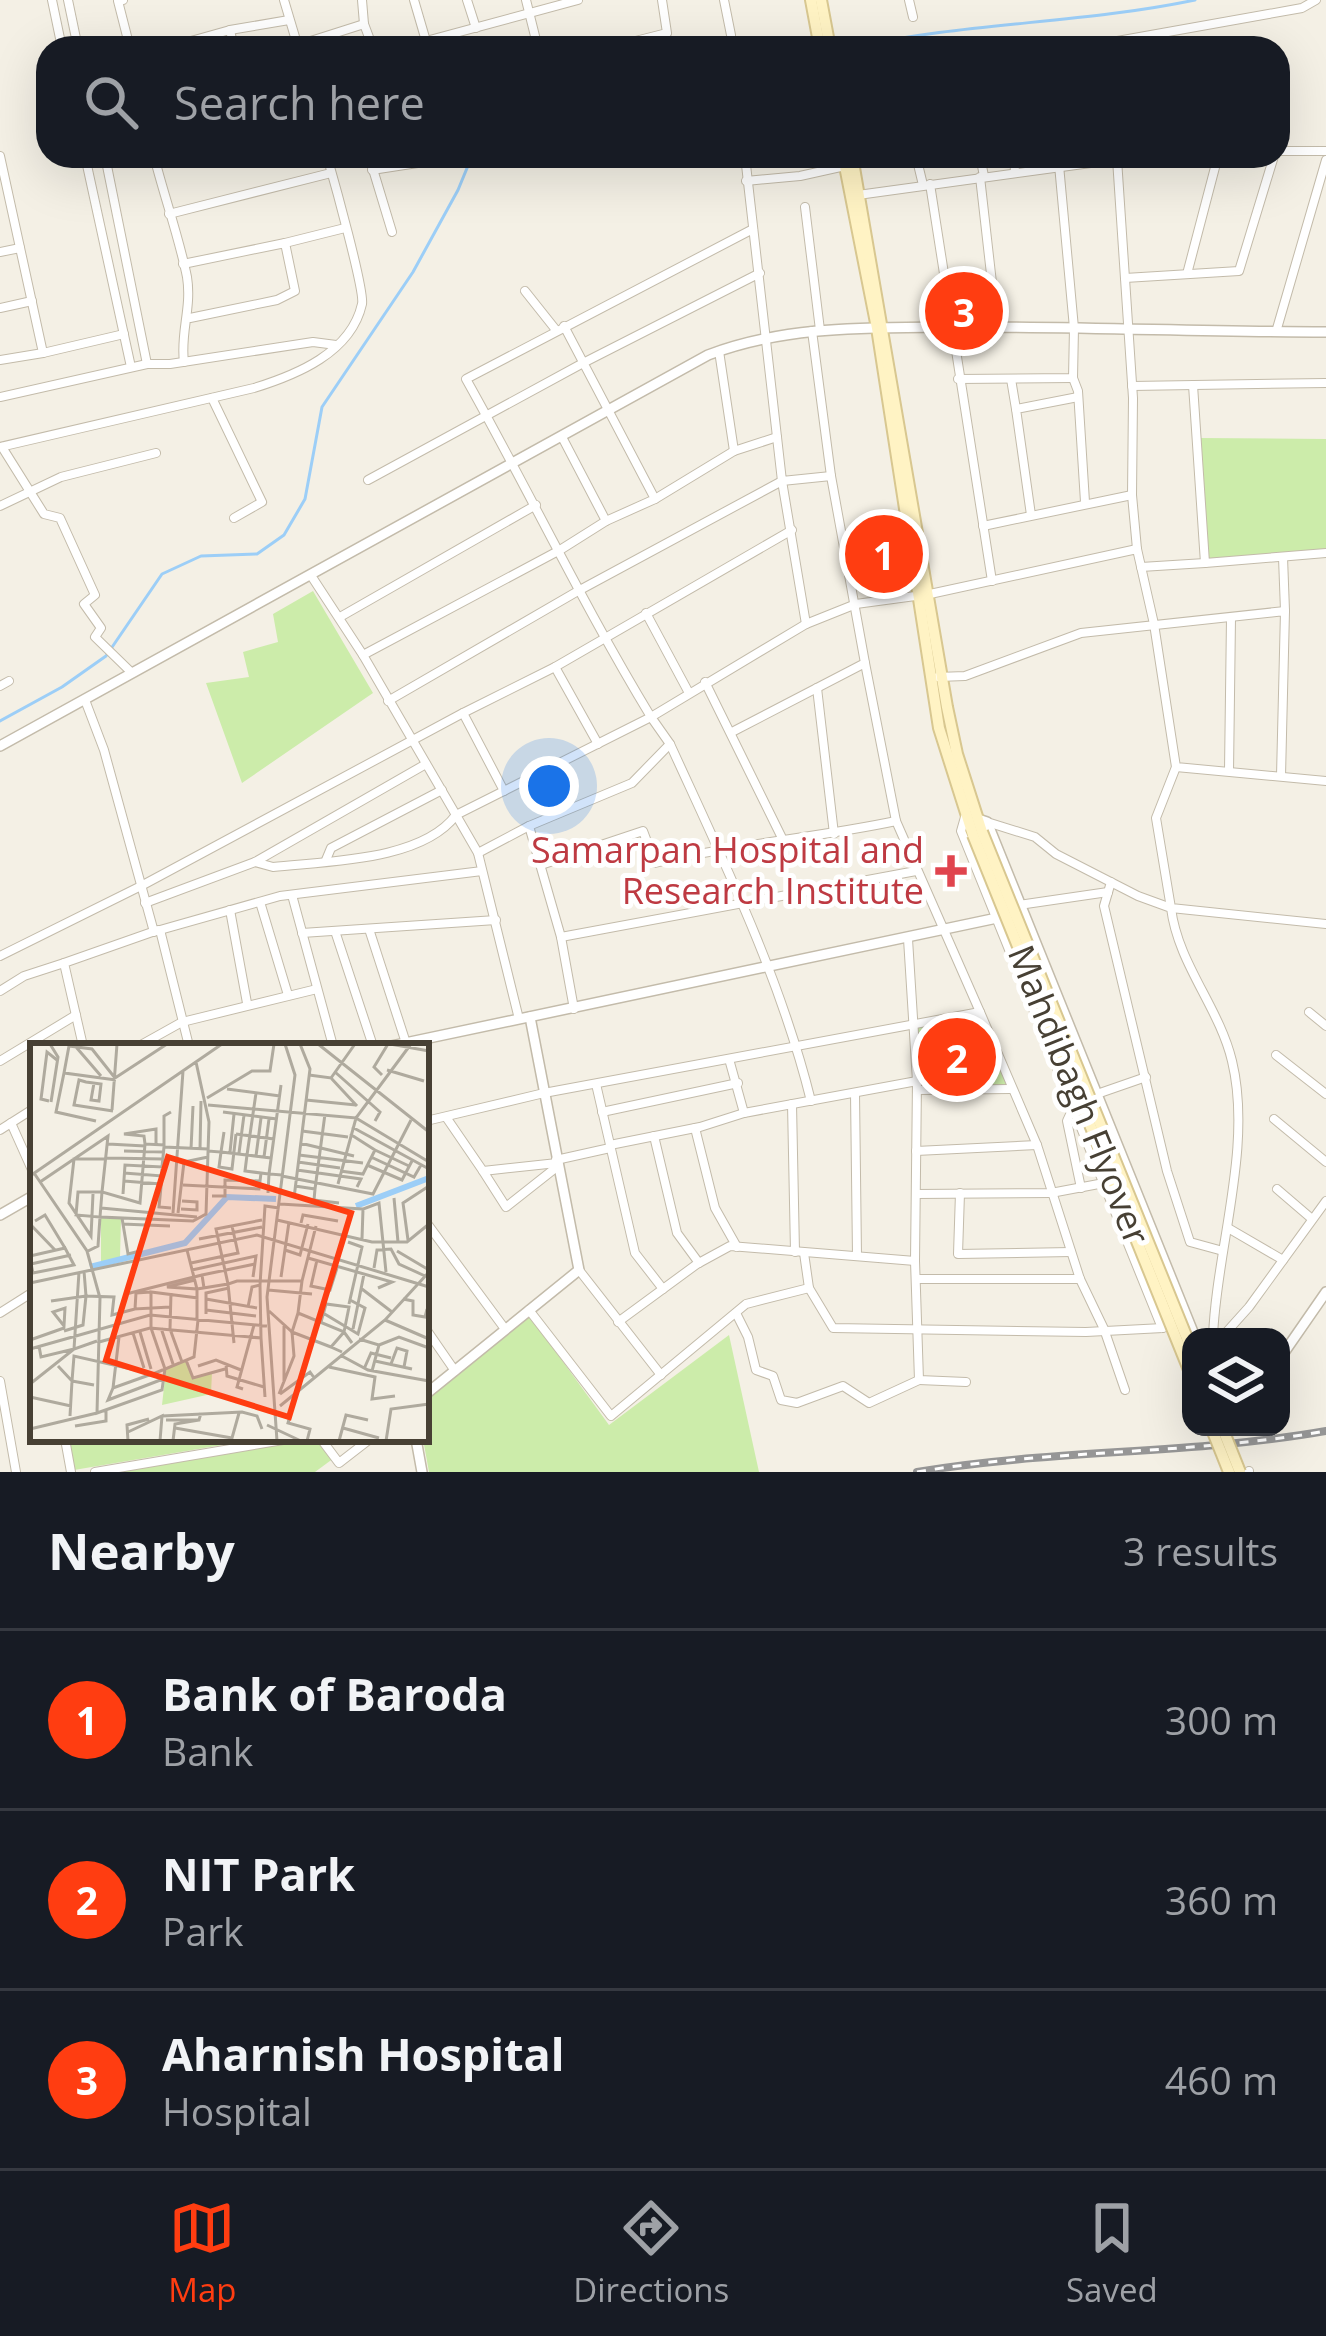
<!DOCTYPE html>
<html lang="en">
<head>
<meta charset="utf-8">
<style>
	:root { --surface:#171b24; --page:#20242c; --text:#f1f3f6; --muted:#9ea1a6; --line:#363941; --accent:#ff3d11 }
	body { margin:0; font-family:"Open Sans",sans-serif; background:var(--page); color:var(--text) }
	.controls { position:absolute; right:36px; bottom:36px; display:grid; overflow:hidden; border-radius:24px; box-shadow:0 12px 48px #0002 }
	.controls button { width:108px; height:108px; display:grid; place-items:center; padding:0; border:0; border-bottom:3px solid var(--line); background:var(--surface); color:var(--text); font:60px sans-serif }
	.you { position:absolute; left:549px; top:786px; width:42px; height:42px; margin:-30px; border:9px solid #fff; border-radius:50%; background:#1a73e8; box-shadow:0 0 0 18px #1a73e833 }
	.badge { display:grid; place-items:center; width:78px; height:78px; border-radius:50%; background:var(--accent); color:#fff; font-size:39px; font-weight:700 }
	.pin { position:absolute; translate:-50% -50%; border:6px solid #fff; box-shadow:0 3px 12px #0006 }
	.list { margin:0; padding:0; list-style:none }
	h2 { display:flex; justify-content:space-between; align-items:center; height:156px; margin:0; padding:0 48px; font-size:51px }
	h2 small { font-size:39px; font-weight:400; color:var(--muted) }
	.list li { display:grid; grid-template-columns:78px 1fr auto; gap:36px; align-items:center; box-sizing:border-box; height:180px; padding:0 48px; border-top:3px solid var(--line) }
	.list b { display:block; font-size:45px; white-space:nowrap }
	.list p { margin:0; font-size:39px; white-space:nowrap; color:var(--muted) }
	.list em { font-size:39px; font-style:normal; color:var(--muted) }
	.icon { flex:none; width:66px; height:66px; fill:none; stroke:currentColor; stroke-width:2; stroke-linecap:round; stroke-linejoin:round }
	.map { position:relative; flex:none; width:1326px; height:1472px; overflow:hidden }
	.search { position:absolute; background:var(--surface); box-shadow:0 12px 48px #0002; left:36px; right:36px; top:36px; height:132px; display:flex; align-items:center; gap:30px; box-sizing:border-box; padding:0 42px; border-radius:36px; color:var(--muted); font-size:45px }
	.sheet { height:696px; background:var(--surface) }
	nav { display:flex; justify-content:space-around; align-items:center; box-sizing:border-box; height:168px; border-top:3px solid var(--line); background:var(--surface); font-size:33px; color:var(--muted) }
	nav a { display:grid; justify-items:center; gap:6px }
	nav .on { color:var(--accent) }
	.map>svg:first-child { display:block }
</style>
</head>
<body>
<div class="map">
<svg width="1326" height="1472" viewBox="0 0 1326 1472">
	<rect width="100%" height="100%" fill="#f4f0e5"/>
	<g fill="#ccecaa">
		<polygon points="1198,438 1326,439 1326,552 1205,563"/>
		<polygon points="313,591 373,693 242,783 206,683 249,677 243,652 278,642 273,614"/>
		<polygon points="980,1012 1010,1089 917,1090 915,1025"/>
		<polygon points="529,1315 609,1425 729,1335 759,1472 429,1472 423,1439 426,1439 426,1397"/>
		<polygon points="68,1439 258,1439 74,1470"/>
		<polygon points="269,1439 317,1439 334,1458 315,1472 118,1472"/>
	</g>
	<g fill="none" stroke-linecap="round" stroke-linejoin="round">
		<g stroke="#9ccef7" stroke-width="3">
			<path d="M850 48C964 22 1081 24 1195 0"/>
			<polyline points="0,721 62,687 106,656 162,574 201,556 257,554 284,535 305,499 322,407 413,272 458,190 472,156"/>
		</g>
		<defs>
			<g id="minor">
				<polyline points="52,0 62,48"/>
				<polyline points="68,0 78,48"/>
				<polyline points="123,0 118,1 130,48"/>
				<polyline points="284,0 298,47"/>
				<polyline points="362,0 364,24"/>
				<polyline points="414,0 426,41"/>
				<polyline points="467,0 476,28"/>
				<polyline points="526,0 538,48"/>
				<polyline points="724,0 731,35"/>
				<polyline points="909,0 913,17"/>
				<polyline points="230,30 289,20"/>
				<polyline points="298,45 364,24 373,48"/>
				<polyline points="166,48 230,30 234,48"/>
				<polyline points="428,48 426,41 578,0"/>
				<polyline points="608,48 667,33 662,0"/>
				<polyline points="1014,48 1095,45 1302,8 1316,0"/>
				<polyline points="1278,151 1326,151"/>
				<polyline points="0,156 43,353 124,334"/>
				<polyline points="85,156 131,367"/>
				<polyline points="105,156 147,364"/>
				<path d="M154 156C164 196 179 237 187 277 192 308 180 333 184 362"/>
				<polyline points="369,156 392,232"/>
				<polyline points="916,156 923,185"/>
				<polyline points="980,156 984,176"/>
				<polyline points="1014,156 1015,172"/>
				<polyline points="1117,159 1133,398 1132,495 1137,549"/>
				<polyline points="155,160 172,156"/>
				<polyline points="372,170 424,162 435,156"/>
				<polyline points="980,177 997,327"/>
				<polyline points="746,181 800,176 845,166"/>
				<polyline points="930,184 992,581"/>
				<polyline points="858,195 1142,156"/>
				<polyline points="805,207 820,330"/>
				<polyline points="169,214 331,173"/>
				<polyline points="285,243 345,228"/>
				<polyline points="0,252 20,248"/>
				<polyline points="183,264 285,243 295,291 277,300 190,318"/>
				<polyline points="1187,274 1218,156"/>
				<polyline points="1125,278 1239,271 1274,156"/>
				<polyline points="525,291 556,330"/>
				<polyline points="0,308 32,301"/>
				<polyline points="812,331 831,476"/>
				<polyline points="1276,332 1326,160"/>
				<polyline points="719,351 734,451 777,437"/>
				<polyline points="0,360 43,353"/>
				<polyline points="1073,378 1078,391 1085,502"/>
				<polyline points="958,379 1073,378 1074,328 1059,165"/>
				<polyline points="1011,379 1016,409"/>
				<polyline points="1193,385 1205,563 1326,553"/>
				<polyline points="1132,386 1326,383"/>
				<polyline points="0,397 147,364 170,364 313,342 336,345"/>
				<polyline points="212,398 262,502 234,518"/>
				<polyline points="562,437 606,521"/>
				<path d="M0 447 254 388C296 375 351 353 362 304 365 291 333 177 327 156"/>
				<polyline points="2,447 44,514 60,518 95,595 84,604 101,628 95,637 132,673"/>
				<polyline points="368,480 585,362 760,273"/>
				<polyline points="655,499 734,451"/>
				<polyline points="0,506 61,477 156,453"/>
				<polyline points="1031,515 1016,409 1078,397"/>
				<polyline points="983,526 1132,495"/>
				<polyline points="1283,557 1285,611"/>
				<polyline points="1141,567 1205,563"/>
				<path d="M312 577 363 655 456 815 651 717C584 607 529 491 466 379L753 229"/>
				<polyline points="646,613 689,693"/>
				<polyline points="340,617 536,505"/>
				<polyline points="363,655 560,550 606,521 655,499 564,326"/>
				<polyline points="865,663 896,821 980,1012"/>
				<polyline points="555,667 598,744"/>
				<polyline points="938,677 965,676 1081,633 1285,611 1281,776"/>
				<polyline points="705,682 783,840"/>
				<polyline points="0,686 9,681"/>
				<polyline points="817,688 834,834"/>
				<polyline points="85,700 104,750 154,932"/>
				<polyline points="388,701 578,591 782,481 806,624"/>
				<polyline points="732,732 865,663 831,476 782,481 745,156"/>
				<path d="M426 764 255 862 273 867C327 861 422 861 456 815L478 853 519 1019"/>
				<polyline points="1176,767 1156,818 1171,908 1326,924"/>
				<polyline points="1229,771 1231,618"/>
				<polyline points="504,791 463,713 555,667 792,530"/>
				<polyline points="965,817 961,831 1162,1328"/>
				<path d="M987 822 1035 837 1056 854 1138 896 1171 908C1178 964 1219 1007 1232 1061 1253 1147 1216 1251 1213 1337"/>
				<polyline points="478,853 529,826"/>
				<polyline points="326,860 331,848 442,790"/>
				<path d="M541 865 643 831 655 863C735 844 816 838 896 821"/>
				<polyline points="1111,882 1104,906 1167,1171 1190,1242 1223,1251"/>
				<polyline points="292,895 333,1046"/>
				<polyline points="260,902 288,995"/>
				<polyline points="145,903 255,862"/>
				<polyline points="1019,905 1108,892"/>
				<polyline points="230,910 247,1003"/>
				<polyline points="369,929 406,1043"/>
				<polyline points="335,931 373,1046"/>
				<polyline points="302,933 496,920"/>
				<polyline points="561,937 916,871"/>
				<polyline points="908,939 917,1081 915,1261 919,1380 966,1382"/>
				<polyline points="0,956 141,886 463,713"/>
				<polyline points="0,991 24,976 64,963"/>
				<polyline points="574,1009 561,937 529,826 632,783 670,744"/>
				<polyline points="1309,1012 1326,1026"/>
				<polyline points="83,1046 64,963 158,930"/>
				<polyline points="139,1046 182,1022 317,989"/>
				<polyline points="189,1046 160,930 280,896 482,871"/>
				<polyline points="1276,1055 1326,1094"/>
				<polyline points="0,1061 76,1015"/>
				<polyline points="596,1084 635,1253 663,1289"/>
				<polyline points="917,1090 1010,1089"/>
				<polyline points="855,1093 857,1256"/>
				<polyline points="1097,1094 1146,1077"/>
				<path d="M811 1101C780 976 723 860 670 744L651 717 806 624 856 604 930 594 1137 549 1154 624 1176 767 1326 781"/>
				<polyline points="792,1104 795,1252"/>
				<polyline points="1073,1108 1067,1121 1081,1188"/>
				<polyline points="602,1112 738,1083"/>
				<polyline points="744,1113 917,1081"/>
				<polyline points="446,1117 483,1171 557,1163"/>
				<polyline points="1274,1119 1326,1162"/>
				<polyline points="426,1121 544,1093 980,1012 1037,1145 1080,1279 1104,1329 1125,1390"/>
				<polyline points="11,1123 33,1172"/>
				<polyline points="695,1128 715,1208 737,1247"/>
				<polyline points="0,1130 33,1109"/>
				<polyline points="654,1136 677,1233 699,1263"/>
				<polyline points="610,1145 700,1127 744,1113 729,1059"/>
				<polyline points="916,1151 1037,1145"/>
				<polyline points="556,1160 610,1148"/>
				<polyline points="483,1171 506,1207 558,1166"/>
				<polyline points="1277,1189 1312,1219"/>
				<polyline points="960,1193 958,1254 1071,1252"/>
				<polyline points="916,1194 1051,1193 1104,1183"/>
				<polyline points="426,1222 505,1329"/>
				<polyline points="1228,1228 1283,1260"/>
				<polyline points="804,1253 809,1288 833,1328 1086,1332 1163,1328"/>
				<polyline points="579,1270 661,1375"/>
				<polyline points="917,1279 1080,1279"/>
				<polyline points="529,1310 611,1416 746,1304 809,1288"/>
				<polyline points="0,1313 33,1292"/>
				<polyline points="736,1313 748,1337 756,1370 773,1376 781,1400 797,1403 843,1386 869,1403 919,1380"/>
				<polyline points="618,1322 697,1264 730,1246 915,1261"/>
				<polyline points="426,1329 455,1371"/>
				<polyline points="1222,1337 1249,1307 1326,1201"/>
				<polyline points="0,1381 16,1472"/>
				<polyline points="65,1439 71,1472"/>
				<polyline points="321,1439 339,1463 370,1439"/>
				<polyline points="95,1472 289,1439"/>
				<polyline points="1249,1472 1249,1471"/>
			</g>
			<g id="tertiary">
				<path d="M0 746 708 355C787 325 868 328 951 327 1076 326 1201 332 1326 332"/>
				<polyline points="978,819 987,822 1195,1337"/>
				<polyline points="391,1046 997,918"/>
				<polyline points="0,1215 33,1196"/>
				<polyline points="1281,1357 1326,1292"/>
				<polyline points="426,1394 579,1270 530,1017"/>
				<polyline points="416,1439 422,1472"/>
			</g>
			<g id="secondary">
				<polyline points="811,0 820,48"/>
				<polyline points="821,0 830,48"/>
				<polyline points="843,156 877,328 939,728 973,835"/>
				<polyline points="852,156 947,707 957,754 982,832"/>
			</g>
		</defs>
		<use href="#minor" stroke="#c3bbaa" stroke-width="10"/>
		<use href="#tertiary" stroke="#c3bbaa" stroke-width="12"/>
		<use href="#secondary" stroke="#d8c790" stroke-width="14"/>
		<use href="#minor" stroke="#fff" stroke-width="8"/>
		<use href="#tertiary" stroke="#fff" stroke-width="9"/>
		<use href="#secondary" stroke="#fff3c4" stroke-width="10"/>
		<defs>
			<path id="rail" d="M917 1472C1052 1449 1190 1455 1326 1431"/>
		</defs>
		<use href="#rail" stroke="#969696" stroke-width="8"/>
		<use href="#rail" stroke="#fff" stroke-width="3" stroke-dasharray="9" stroke-linecap="butt"/>
		<defs>
			<g id="secondary-bridge">
				<polyline points="982,832 1191,1348"/>
				<polyline points="973,835 1191,1375"/>
				<polyline points="1211,1427 1229,1472"/>
				<polyline points="1222,1427 1240,1472"/>
			</g>
		</defs>
		<use href="#secondary-bridge" stroke="#d8c790" stroke-width="14" stroke-linecap="butt"/>
		<use href="#secondary-bridge" stroke="#fff3c4" stroke-width="10"/>
	</g>
	<path fill="#e0444e" stroke="#fff" stroke-width="4.5" d="M945 853h12v12h12v12h-12v12h-12v-12h-12v-12h12z"/>
	<g text-anchor="middle" stroke-width="10" stroke-linejoin="round" paint-order="stroke">
		<g font-size="36" fill="#be3a42" stroke="#fff" text-anchor="end">
			<text x="924" y="863">Samarpan Hospital and<tspan x="924" dy="41">Research Institute</tspan></text>
		</g>
		<g font-size="36" fill="#474034" stroke="#fff">
			<text transform="translate(1079 1095) rotate(68)" y="13">Mahdibagh Flyover</text>
		</g>
	</g>
	<g transform="translate(30 1043)">
		<rect width="399" height="399" fill="#f4f0e5"/>
		<path d="M71 175 91 176 90 214 71 220ZM156 318 162 336 182 329 181 351 132 362 136 326Z" fill="#ccecaa"/>
		<path fill="none" stroke="#9ccef7" stroke-width="6" d="M326 163 399 135M60 224 155 200 197 154 246 156"/>
		<path fill="none" stroke="#afaa9e" stroke-width="3" d="M20 1 28 14 21 59M288 1 399 89M360 1 399 8M46 4 71 33M357 27 394 38M305 29 350 69 345 78M34 30 39 3 62 6 85 35 137 1M279 32 301 35 325 1M352 32 344 24 358 1M301 35 327 63M64 40 61 57 69 58 71 41 56 39 49 37 44 62 83 68M251 42 239 131 252 132M197 46 250 53M177 55 222 28H240L244 1M276 57 326 62M19 58 11 56 17 9 27 17M178 62 326 75 381 1M82 67 87 1M141 69 134 73V104L178 106M193 69 247 76M66 78 26 69 34 30 86 37M322 84 399 126M272 88 318 94M194 89 191 109 217 112 226 50M206 91 244 96M270 100 324 113M78 101 115 103M115 101 114 93 94 91 126 86V101M161 106 163 63M170 106 171 58M345 107 379 123M94 108 134 109M178 108 191 109 189 124 202 126 206 91M200 109 204 71M209 110 214 72M269 112 333 120M226 113 231 75M234 114 239 76M341 114 384 134 391 122M77 115 133 116M268 119 310 125M337 122 372 137 383 116M267 127 331 136 327 144M310 128 333 131 345 107 320 91M4 130 57 208 70 255 67 370 132 347 135 326 164 314 168 277M94 130 132 133V126M0 133 192 1M132 133 129 164 141 165M252 133 343 151 381 77M94 138 131 141M10 139 78 93 72 149 110 160 115 101 135 102M308 141 326 75 399 119M153 142 229 146 231 130M265 143 285 146 295 71M285 146 284 157 309 160M238 150 239 131 215 128 217 112 241 115M63 151 61 193 39 160 44 116H76M93 151 95 122 132 124 134 104M182 153H195V137L230 138M264 155 280 26 270 1M364 155 368 199M250 161 333 166M71 165 167 174M151 166 167 167V159L152 158M143 170 153 28M148 170 154 119 178 114M92 175 98 211 110 208M247 177 342 199H377L399 181M5 178 15 172 35 205M271 180 273 172 308 178M0 181 25 207M92 181 140 183M169 196 232 184M332 196 333 166 349 160 356 229M378 197 373 160 399 143M318 199 332 204 319 261M157 207 167 246 198 241 186 186 232 177M255 207 270 212 278 181M367 208 399 227M56 209 68 203 70 174 46 172 48 149H72L70 174 163 178 176 171 179 79 166 19M0 213 35 205 44 222 3 230 0 216M278 215 362 239 348 245M287 217 281 243 300 247 307 225M161 220 208 210 202 183M1 221 41 212M344 225 347 207 361 206 369 221 395 233M162 227 226 213 223 234M54 228 56 253 84 254 82 272 105 266M251 234 259 179M165 237 137 244 167 246V277M272 238 286 183M0 240 227 192 399 244M230 242 231 295M174 245 172 232 225 221M332 246 362 269M238 247 282 251M121 249 106 250 105 266 140 264M141 250 140 286 152 319M96 251 172 232M176 256 227 265M373 256 383 258V272L395 274 397 266M21 258 56 253 53 282 34 288M218 264 222 244 230 242 235 163 249 165M35 265 34 283 23 269ZM176 267 226 273M239 268 262 289 264 313 249 351M268 270 262 289 301 304M293 270 328 291 335 265 320 257M176 271V250L199 245M355 277 399 296M131 285 143 321M323 286 334 231M110 289 121 326M103 290 114 325M89 294 83 345 122 331M329 296 349 302 342 328M0 297 34 285M69 299 120 285 231 295 235 354M204 300 198 241 207 238H272L268 270 314 289 319 264 296 261 291 279M349 302 369 294 399 305M9 303 11 314 44 306 49 229M0 306 120 272 237 283M312 309 301 304 314 289 322 300M310 312 338 327 399 338M156 317 163 335 195 326M345 318 382 326M196 321 197 333 234 344M361 321 367 305 377 308 374 324M28 323 42 338 40 373M168 323 186 317 211 327M299 324 345 334 342 356 365 353M135 326 121 285V249L168 255M334 326 341 310 361 315M254 339V283M0 341 44 306 67 298M64 342 42 338 44 313 123 331 135 326M83 345 78 357 133 336M213 346 207 344 224 282M250 351 280 329 285 336M0 354 41 363M250 363 355 277 399 229M132 373 212 369 227 373 232 386M260 373 258 380 280 386 277 398M136 377H169L171 370M237 382 271 398M45 383 76 378V367M145 385 202 395 209 370M313 385 349 395M0 386 67 370M98 389 132 373 130 398M98 398 97 382 119 376M143 398 145 381 169 377M247 398 237 254 265 32 255 1M309 398 316 372 338 377M356 398 361 366 399 361"/>
		<path fill="#ff3d11" fill-opacity="0.15" stroke="#ff3d11" stroke-width="6" d="M138 114 321 170 259 374 76 317Z"/>
		<rect width="399" height="399" fill="none" stroke="#474034" stroke-width="6"/>
	</g>
</svg>
<div class="controls">
<button><svg class="icon" aria-label="layers" viewBox="0 0 24 24"><path d="M12 4l9 5-9 5-9-5zM3 14l9 5 9-5"/></svg></button>
</div>
<div class="you"></div>
<div class="pin badge" style="left:884px;top:554px">1</div>
<div class="pin badge" style="left:957px;top:1057px">2</div>
<div class="pin badge" style="left:964px;top:311px">3</div>
<div class="search"><svg class="icon" aria-label="search" viewBox="0 0 24 24"><circle cx="10" cy="10" r="6"/><path d="M15 15l6 6"/></svg>Search here</div>
</div>
<section class="sheet">
<h2>Nearby<small>3 results</small></h2>
<ul class="list">
<li><span class="badge">1</span><div><b>Bank of Baroda</b><p>Bank</p></div><em>300 m</em></li>
<li><span class="badge">2</span><div><b>NIT Park</b><p>Park</p></div><em>360 m</em></li>
<li><span class="badge">3</span><div><b>Aharnish Hospital</b><p>Hospital</p></div><em>460 m</em></li>
</ul>
</section>
<nav>
<a class="on"><svg class="icon" aria-label="map" viewBox="0 0 24 24"><path d="M3 6l6-2 6 2 6-2v14l-6 2-6-2-6 2zM9 4v14M15 6v14"/></svg>Map</a>
<a><svg class="icon" aria-label="directions" viewBox="0 0 24 24"><path d="M12 3l9 9-9 9-9-9zM9 14v-3h6M13 9l2 2-2 2"/></svg>Directions</a>
<a><svg class="icon" aria-label="saved" viewBox="0 0 24 24"><path d="M7 4h10v16l-5-4-5 4z"/></svg>Saved</a>
</nav>
</body>
</html>
